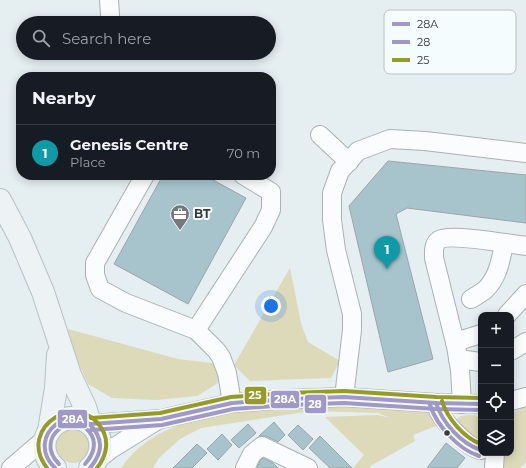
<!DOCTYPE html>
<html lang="en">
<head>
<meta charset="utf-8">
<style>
	:root { --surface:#171b24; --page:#20242c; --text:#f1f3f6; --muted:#9ea1a6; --line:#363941; --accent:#0b8043 }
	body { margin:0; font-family:Montserrat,sans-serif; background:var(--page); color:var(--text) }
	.controls { position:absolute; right:12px; bottom:12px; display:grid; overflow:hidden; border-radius:8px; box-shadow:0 2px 10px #0003 }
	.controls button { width:36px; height:36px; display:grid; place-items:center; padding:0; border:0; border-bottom:1px solid var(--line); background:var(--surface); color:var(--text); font:20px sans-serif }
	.you { position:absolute; left:271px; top:306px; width:14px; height:14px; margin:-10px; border:3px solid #fff; border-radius:50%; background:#1a73e8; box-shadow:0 0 0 6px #1a73e833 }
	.badge { display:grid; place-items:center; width:26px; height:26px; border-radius:50%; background:var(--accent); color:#fff; font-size:13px; font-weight:700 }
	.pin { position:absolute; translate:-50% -33px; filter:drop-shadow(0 1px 2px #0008) }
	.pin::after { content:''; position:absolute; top:21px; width:14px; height:12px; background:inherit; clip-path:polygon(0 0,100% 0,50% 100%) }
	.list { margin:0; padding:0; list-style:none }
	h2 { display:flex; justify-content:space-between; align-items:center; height:52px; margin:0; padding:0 16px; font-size:17px }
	h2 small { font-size:13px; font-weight:400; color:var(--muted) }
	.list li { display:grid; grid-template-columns:26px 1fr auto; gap:12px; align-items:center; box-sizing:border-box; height:56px; padding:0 16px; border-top:1px solid var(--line) }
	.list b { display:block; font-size:15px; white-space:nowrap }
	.list p { margin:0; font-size:13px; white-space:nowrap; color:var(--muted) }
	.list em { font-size:13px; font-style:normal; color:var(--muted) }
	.icon { flex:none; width:22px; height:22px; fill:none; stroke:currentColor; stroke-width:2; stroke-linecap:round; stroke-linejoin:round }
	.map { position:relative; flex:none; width:526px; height:468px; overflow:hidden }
	.search { position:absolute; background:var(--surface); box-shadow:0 2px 10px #0003; left:16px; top:16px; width:260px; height:44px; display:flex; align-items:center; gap:10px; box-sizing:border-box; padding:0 14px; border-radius:22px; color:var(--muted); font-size:15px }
	.panel { position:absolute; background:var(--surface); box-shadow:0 2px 10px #0003; left:16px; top:72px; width:260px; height:108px; border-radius:16px }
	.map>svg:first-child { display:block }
</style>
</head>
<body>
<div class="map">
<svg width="526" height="468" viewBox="0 0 526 468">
	<rect width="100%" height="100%" fill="#e5eef1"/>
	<g fill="#dcdab9">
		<polygon points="290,268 301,323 308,342 340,361 331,378 250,381 234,365"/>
		<polygon points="68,329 178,359 220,364 218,383 197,396 156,400 112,398 88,384 74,353"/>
		<path d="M287 401 431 406 444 423 413 435 415 441 372 465 370 468H353L364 455 325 417 377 415 391 418 378 413 311 411 201 428 180 439 159 458 153 468H121C157 416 229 412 287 401Z"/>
		<polygon points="526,407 526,462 520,468 502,468 502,453 511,453 511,414 520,409"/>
		<polygon points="467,415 475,415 481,419 481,445 479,445 456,420 461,416"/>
		<circle cx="73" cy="446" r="17"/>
	</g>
	<g fill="#a7c4cd" stroke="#9da4a7">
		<polygon points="388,161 526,175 526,223 407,208 396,214 433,359 388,372 349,206"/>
		<polygon points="163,175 204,175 246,198 188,304 114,264"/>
		<polygon points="274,422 285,435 278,442 266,436 259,436"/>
		<polygon points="248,424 256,433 239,448 231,440"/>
		<polygon points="298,425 313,439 303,450 288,435"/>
		<polygon points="222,434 232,445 218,460 207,449"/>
		<polygon points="320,436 352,468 330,468 309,448"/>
		<polygon points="446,443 465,458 457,468 427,468"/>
		<polygon points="197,444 207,453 192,468 173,468"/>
		<polygon points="263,458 273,463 278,468 257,468 260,461"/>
	</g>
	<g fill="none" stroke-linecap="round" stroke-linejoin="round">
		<defs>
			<g id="minor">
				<polyline points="109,0 110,15"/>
				<polyline points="320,135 349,162"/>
				<polyline points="145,175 95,263 95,275 100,289 126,303 196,330 216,350 221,357 227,373 232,403"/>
				<path d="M471 299C476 296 481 293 485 290 498 278 501 259 504 244"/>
				<polyline points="507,315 526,294"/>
				<polyline points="196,330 263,227 271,210 271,192 243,175"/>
				<polyline points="455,342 481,334"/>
				<polyline points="511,351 526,342"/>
				<polyline points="458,359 481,362"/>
				<polyline points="344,397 352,330 352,314 336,250 332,220 332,193 340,171 358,151 390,139 425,141 526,153"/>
				<polyline points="511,401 526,397"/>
				<path d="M436 403C437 406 438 409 439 412 445 423 469 449 481 450"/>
				<path d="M462 404 460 370 456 346 434 258C434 252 433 244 439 240 450 233 510 244 526 246"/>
				<polyline points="91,424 161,419 232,403 288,399 344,397 436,403 481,404"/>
				<polyline points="98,459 111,449 158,420"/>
				<polyline points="11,468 46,438"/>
				<polyline points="245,468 252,454 262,446 308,468"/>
				<polyline points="494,468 495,453"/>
			</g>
			<g id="major">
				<polyline points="0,200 20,238 43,292 70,375 85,407 90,423"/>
				<polyline points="49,431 56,388 58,355"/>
				<path d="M55 468C47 461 43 451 45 440 47 433 51 427 57 423 86 404 117 442 90 468"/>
			</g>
		</defs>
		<use href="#minor" stroke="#aab1b3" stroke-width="20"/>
		<use href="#major" stroke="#b4c1c6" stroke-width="24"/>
		<use href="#minor" stroke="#fbfcfd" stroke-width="18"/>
		<use href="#major" stroke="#edf3f5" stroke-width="22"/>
		<defs>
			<g id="bus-1">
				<path d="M436 403C442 422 461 444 481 450"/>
				<polyline points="91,424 161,419 232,403 288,399 344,397 436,403 481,404"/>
				<path d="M55 468C22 435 77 396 97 434 104 447 98 458 90 468"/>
			</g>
			<g id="bus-2">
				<path d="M430 405C437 426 458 449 479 456"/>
				<polyline points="91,430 162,425 233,409 288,405 344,403 436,409 481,410"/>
				<path d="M59 464C32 437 76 407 92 436 97 447 92 456 85 464"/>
			</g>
			<g id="bus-3">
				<path d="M442 401C447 418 464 438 481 444"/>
				<polyline points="91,418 160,413 231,397 288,393 344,391 436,397 481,398"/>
				<path d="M47 468C15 427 82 386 104 433 109 445 105 458 97 468"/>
			</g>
		</defs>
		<use href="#bus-1" stroke="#f5fcfe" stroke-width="7"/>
		<use href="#bus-2" stroke="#f5fcfe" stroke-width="7"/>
		<use href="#bus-3" stroke="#f5fcfe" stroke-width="7"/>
		<use href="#bus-1" stroke="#a098c6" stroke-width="4"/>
		<use href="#bus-2" stroke="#a098c6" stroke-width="4"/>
		<use href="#bus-3" stroke="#969a27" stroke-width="4"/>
	</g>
	<defs>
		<symbol id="office-pin" viewBox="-11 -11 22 30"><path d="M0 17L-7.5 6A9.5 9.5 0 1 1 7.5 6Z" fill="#727a7c" stroke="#f5fcfe"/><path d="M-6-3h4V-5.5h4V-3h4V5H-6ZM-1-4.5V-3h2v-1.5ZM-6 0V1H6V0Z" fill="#fff"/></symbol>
	</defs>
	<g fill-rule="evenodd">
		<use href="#office-pin" x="169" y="203" width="22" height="30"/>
	</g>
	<circle fill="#343b3d" stroke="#f5fcfe" stroke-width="1.5" cx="447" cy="433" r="3.5"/>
	<g text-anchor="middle" stroke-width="4" stroke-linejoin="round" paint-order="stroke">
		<g font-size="12" font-weight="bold" fill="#343b3d" stroke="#f5fcfe" text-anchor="start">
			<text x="194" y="218">BT</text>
		</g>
	</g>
	<rect x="384" y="10" width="132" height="64" rx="6" fill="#f5fcfe" stroke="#bbc2c4" stroke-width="1"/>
	<rect x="392" y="22" width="18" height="4" fill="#a098c6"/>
	<rect x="392" y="40" width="18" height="4" fill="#a098c6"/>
	<rect x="392" y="58" width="18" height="4" fill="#969a27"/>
	<g font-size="11" fill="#343b3d">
		<text x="417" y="28">28A</text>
		<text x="417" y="46">28</text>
		<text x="417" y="64">25</text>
	</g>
	<g stroke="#f5fcfe" stroke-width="1.5">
		<rect x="244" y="386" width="23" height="19" rx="4" fill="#969a27"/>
		<rect x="270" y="390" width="30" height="19" rx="4" fill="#a098c6"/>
		<rect x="304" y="394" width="23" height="20" rx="4" fill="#a098c6"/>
		<rect x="57" y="409" width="31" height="20" rx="4" fill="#a098c6"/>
	</g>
	<g font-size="11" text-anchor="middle" font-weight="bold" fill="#fff">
		<text x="255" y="399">25</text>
		<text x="285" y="403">28A</text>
		<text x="315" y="408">28</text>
		<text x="73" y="423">28A</text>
	</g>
</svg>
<div class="controls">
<button>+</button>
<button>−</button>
<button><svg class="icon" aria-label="locate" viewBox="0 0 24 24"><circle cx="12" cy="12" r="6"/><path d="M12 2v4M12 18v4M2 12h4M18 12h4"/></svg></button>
<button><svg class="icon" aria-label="layers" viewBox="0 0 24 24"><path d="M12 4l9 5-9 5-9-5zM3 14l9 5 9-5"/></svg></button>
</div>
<div class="you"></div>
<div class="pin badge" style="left:387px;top:269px;background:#0f9aa8">1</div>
<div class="search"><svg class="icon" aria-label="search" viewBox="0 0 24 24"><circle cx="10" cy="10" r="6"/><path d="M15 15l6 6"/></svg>Search here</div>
<section class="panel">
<h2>Nearby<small></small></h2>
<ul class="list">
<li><span class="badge" style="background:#0f9aa8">1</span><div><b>Genesis Centre</b><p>Place</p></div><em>70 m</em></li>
</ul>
</section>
</div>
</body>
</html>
